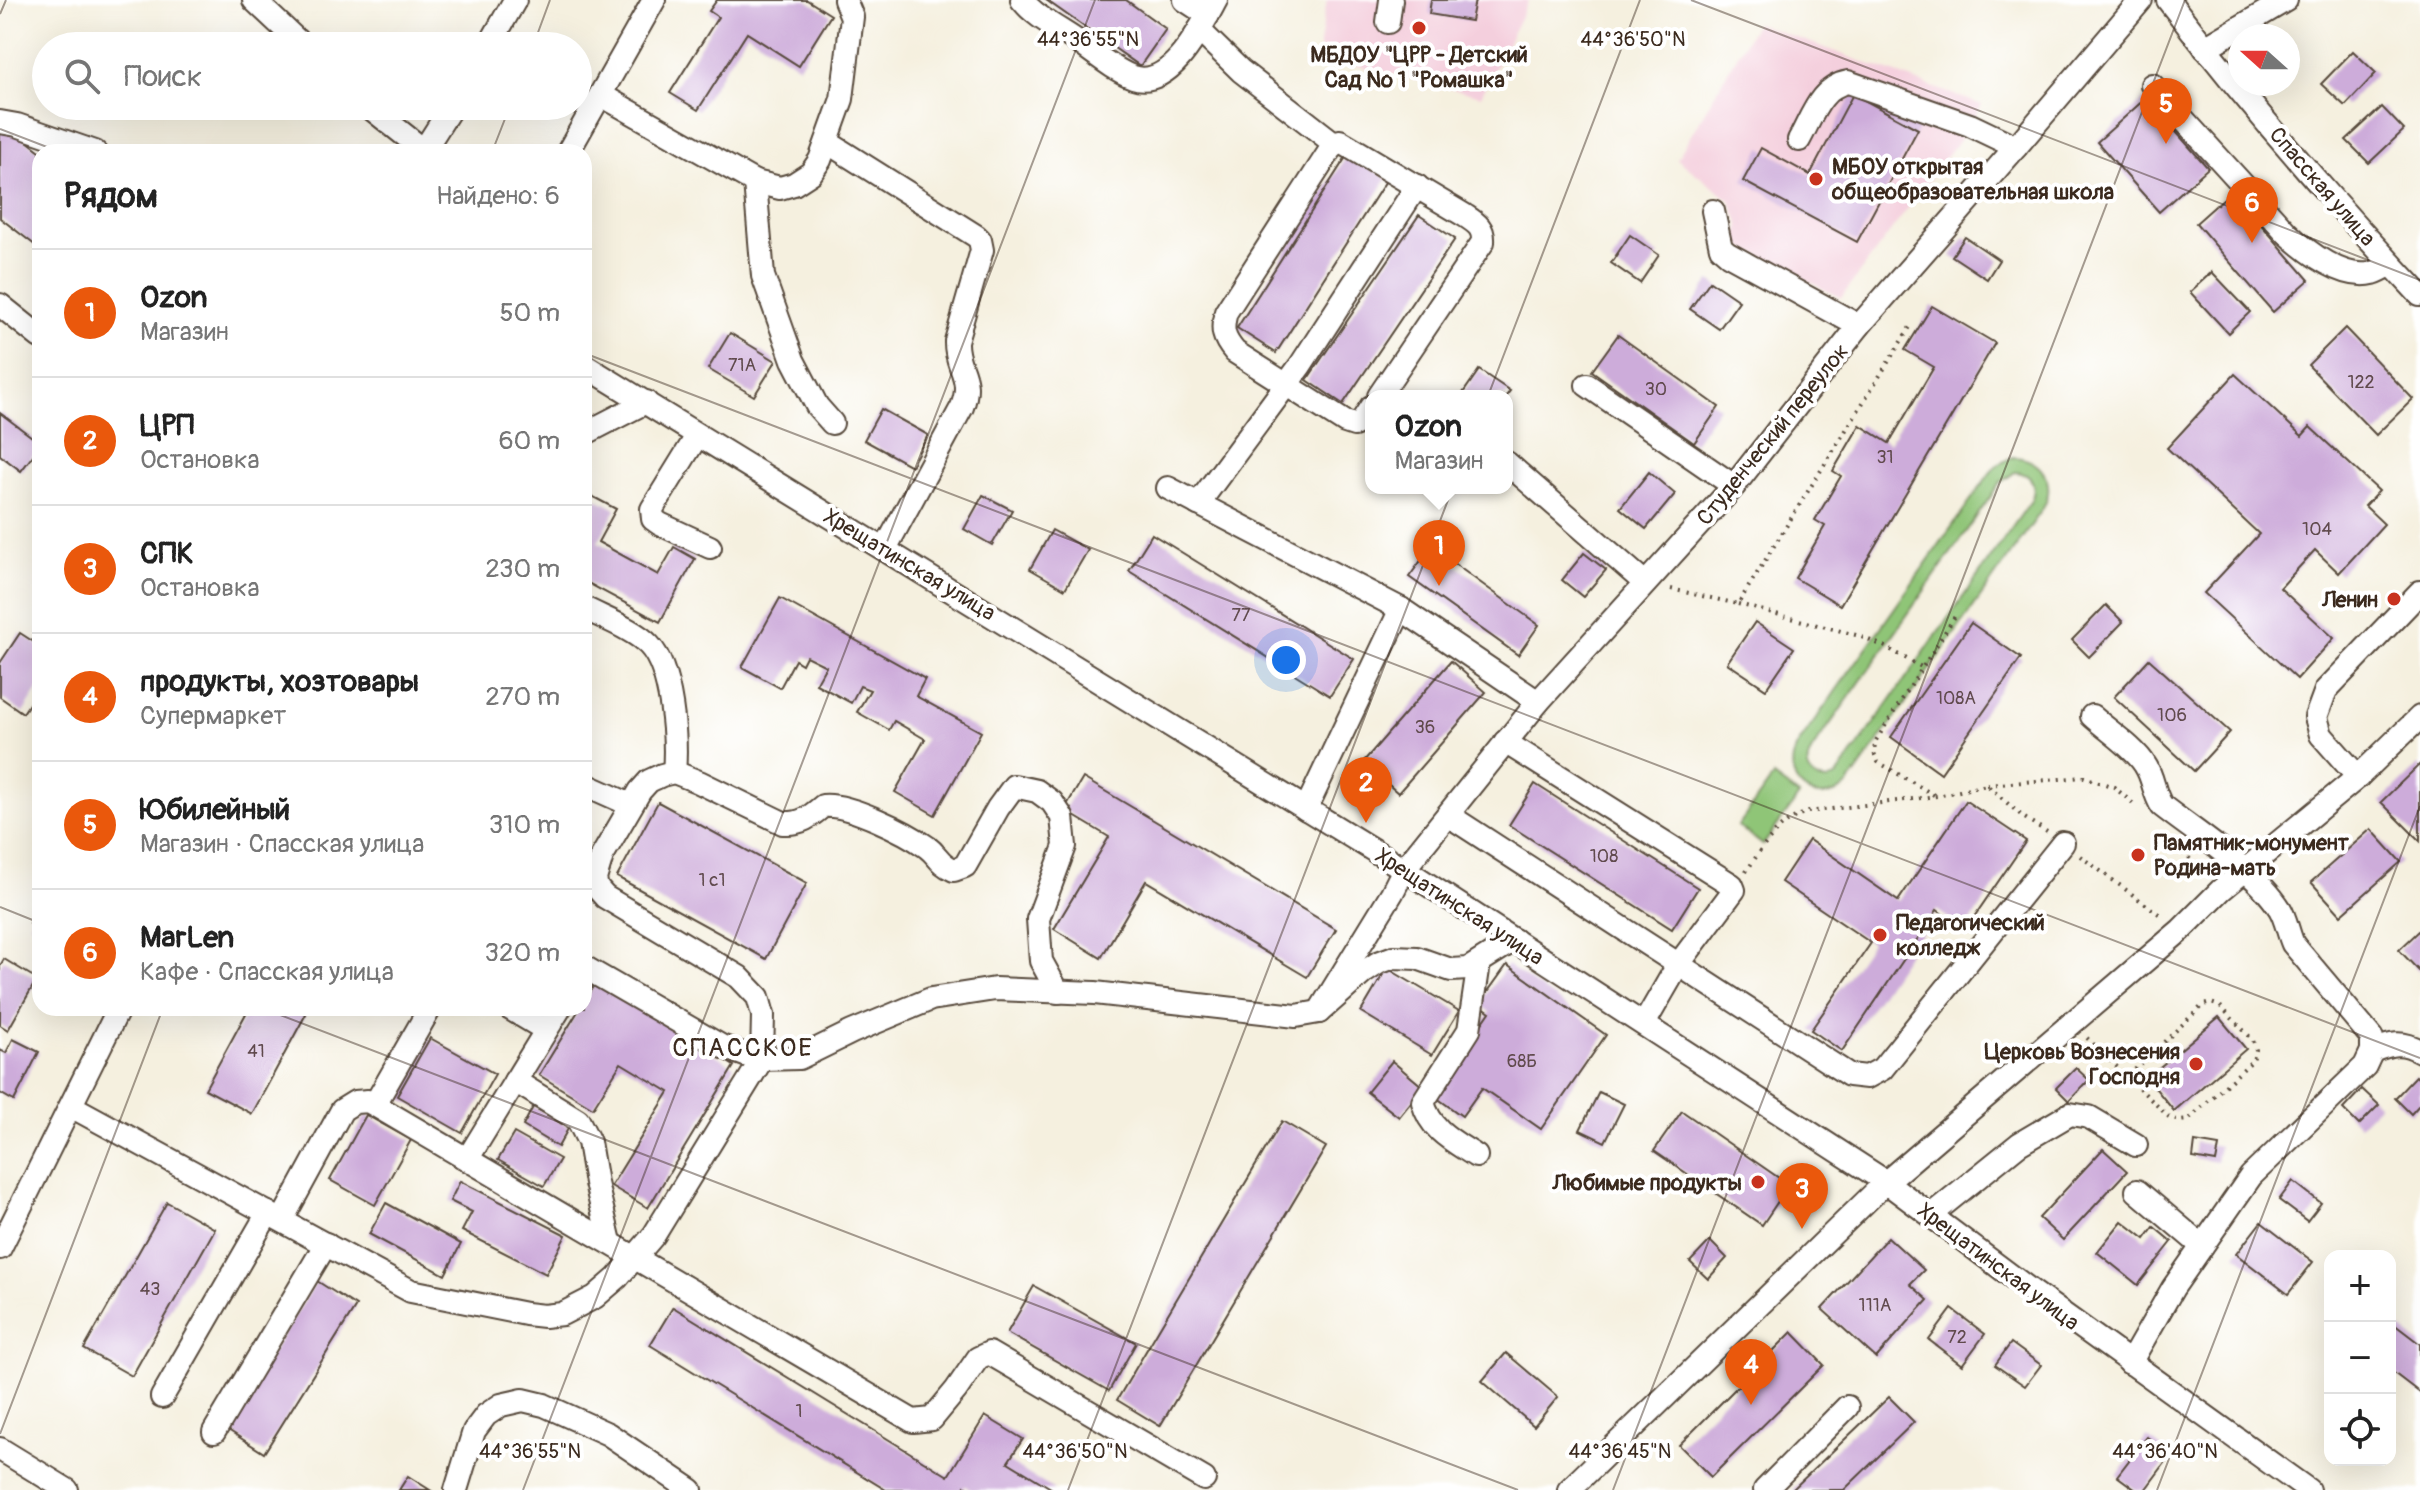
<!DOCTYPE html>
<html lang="ru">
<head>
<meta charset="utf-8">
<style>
	:root { --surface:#fff; --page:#f6f6f6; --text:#222; --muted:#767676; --line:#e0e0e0; --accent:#ea580c }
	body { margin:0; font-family:Pangolin,sans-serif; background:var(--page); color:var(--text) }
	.controls { position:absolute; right:24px; bottom:24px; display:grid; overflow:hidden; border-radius:16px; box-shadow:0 8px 32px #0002 }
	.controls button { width:72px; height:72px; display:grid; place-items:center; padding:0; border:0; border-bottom:2px solid var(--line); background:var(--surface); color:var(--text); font:40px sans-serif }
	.compass { position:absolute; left:2228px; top:24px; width:72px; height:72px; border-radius:50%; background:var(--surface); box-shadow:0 8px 32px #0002; rotate:291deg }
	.you { position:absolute; left:1286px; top:660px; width:28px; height:28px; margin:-20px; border:6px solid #fff; border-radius:50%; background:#1a73e8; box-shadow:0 0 0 12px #1a73e833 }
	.badge { display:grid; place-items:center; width:52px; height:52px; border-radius:50%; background:var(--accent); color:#fff; font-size:26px; font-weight:700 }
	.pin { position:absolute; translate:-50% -66px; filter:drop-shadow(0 2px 4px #0008) }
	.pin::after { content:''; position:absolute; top:42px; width:28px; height:24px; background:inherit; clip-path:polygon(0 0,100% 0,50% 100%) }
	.popup { position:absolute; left:1365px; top:390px; width:148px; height:104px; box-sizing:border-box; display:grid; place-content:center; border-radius:16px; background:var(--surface); filter:drop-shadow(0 2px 6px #0005); font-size:26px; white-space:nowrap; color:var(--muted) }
	.popup b { font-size:30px; color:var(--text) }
	.popup::after { content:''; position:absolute; left:50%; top:100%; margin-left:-16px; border:16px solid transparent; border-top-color:var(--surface) }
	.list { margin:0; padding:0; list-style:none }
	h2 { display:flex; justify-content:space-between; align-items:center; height:104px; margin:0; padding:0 32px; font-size:34px }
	h2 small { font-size:26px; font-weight:400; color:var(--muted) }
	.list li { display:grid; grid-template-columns:52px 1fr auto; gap:24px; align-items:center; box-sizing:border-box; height:128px; padding:0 32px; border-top:2px solid var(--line) }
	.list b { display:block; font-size:30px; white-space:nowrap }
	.list p { margin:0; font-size:26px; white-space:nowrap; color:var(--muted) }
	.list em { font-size:26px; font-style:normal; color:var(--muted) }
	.icon { flex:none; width:44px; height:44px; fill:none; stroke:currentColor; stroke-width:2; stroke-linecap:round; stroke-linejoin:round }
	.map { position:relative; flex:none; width:2420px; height:1490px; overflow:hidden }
	.search { position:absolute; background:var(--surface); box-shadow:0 8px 32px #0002; left:32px; top:32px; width:560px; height:88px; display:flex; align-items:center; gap:20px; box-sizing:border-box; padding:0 28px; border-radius:44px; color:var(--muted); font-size:30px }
	.panel { position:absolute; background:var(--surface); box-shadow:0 8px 32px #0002; left:32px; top:144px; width:560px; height:872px; border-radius:24px }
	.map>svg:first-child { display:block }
</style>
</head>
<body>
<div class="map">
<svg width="2420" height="1490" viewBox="0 0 2420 1490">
	<rect width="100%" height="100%" fill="#fff"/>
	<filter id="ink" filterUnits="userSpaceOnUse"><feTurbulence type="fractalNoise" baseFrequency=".0125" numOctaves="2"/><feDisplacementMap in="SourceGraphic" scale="16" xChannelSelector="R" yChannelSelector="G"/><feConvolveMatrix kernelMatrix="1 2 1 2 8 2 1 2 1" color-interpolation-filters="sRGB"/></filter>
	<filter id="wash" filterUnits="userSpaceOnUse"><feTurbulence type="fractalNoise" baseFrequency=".006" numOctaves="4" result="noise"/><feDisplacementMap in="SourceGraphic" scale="32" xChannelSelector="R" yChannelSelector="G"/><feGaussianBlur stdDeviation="1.8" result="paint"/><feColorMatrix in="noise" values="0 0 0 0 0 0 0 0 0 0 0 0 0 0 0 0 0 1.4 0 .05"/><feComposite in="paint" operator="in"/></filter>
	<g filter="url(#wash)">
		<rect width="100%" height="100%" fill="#f5f0df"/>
		<g fill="#f4cfdd">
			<polygon points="1327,0 1529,0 1481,96 1318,56"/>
			<polygon points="1756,23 1982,105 1970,125 1841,298 1735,243 1740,225 1730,200 1677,159"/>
		</g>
		<g fill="#8fc577" stroke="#65784a" stroke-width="2" fill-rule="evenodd">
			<path d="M2012 457C2042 457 2058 484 2042 510L1847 786C1813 812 1777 779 1799 743L1990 473 1996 466ZM2015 472C2033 473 2038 487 2030 502L1837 776 1828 781C1808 781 1803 766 1812 750L2001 482Z"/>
			<polygon points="1773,777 1799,796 1763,845 1738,826"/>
		</g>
		<g id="blocks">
			<g fill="#cdacda">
				<polygon points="717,0 807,0 831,15 799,66 747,33 698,110 670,93 718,17 709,11"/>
				<polygon points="1046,0 1126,0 1166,29 1140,66"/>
				<polygon points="1431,0 1475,0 1471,21 1429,14"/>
				<polygon points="2353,51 2376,73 2345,106 2321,84"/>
				<polygon points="1853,94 1918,129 1857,242 1743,181 1761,148 1810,175"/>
				<polygon points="2146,98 2208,168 2159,212 2097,142"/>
				<polygon points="2382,107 2404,130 2369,163 2346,140"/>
				<polygon points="6,125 40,151 40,249 0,218 0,132"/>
				<polygon points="1348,154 1387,179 1276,353 1237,328"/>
				<polygon points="2232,191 2309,280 2273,312 2196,223"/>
				<polygon points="1419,215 1455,239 1343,404 1307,380"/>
				<polygon points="1630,235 1659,255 1640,283 1611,263"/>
				<polygon points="1965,237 1999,260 1987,279 1952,256"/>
				<polygon points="2212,272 2250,312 2228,333 2190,292"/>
				<polygon points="1710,281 1739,301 1719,329 1690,309"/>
				<polygon points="1932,306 1995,343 1840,605 1795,578 1825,526 1815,520 1841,476 1833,471 1860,425 1889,443 1934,367 1905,350"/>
				<polygon points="2345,328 2413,399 2376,435 2308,365"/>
				<polygon points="730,333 776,361 754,396 708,369"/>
				<polygon points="1618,335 1719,407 1694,443 1592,371"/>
				<polygon points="1479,370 1510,391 1506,396 1461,396"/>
				<polygon points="2235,374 2302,436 2310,427 2379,491 2365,506 2384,524 2339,573 2315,550 2280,588 2334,638 2297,679 2204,593 2259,534 2167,448"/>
				<polygon points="881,409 928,435 911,466 864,440"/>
				<polygon points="0,413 40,443 40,446 21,471 0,455"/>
				<polygon points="1649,472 1675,494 1646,529 1620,508"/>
				<polygon points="586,493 616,509 598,542 658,575 674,547 695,559 660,622 584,581 584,497"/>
				<polygon points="983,495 1012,510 992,545 964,529"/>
				<polygon points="1052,530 1088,550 1065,589 1030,569"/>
				<polygon points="1152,534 1354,659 1330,696 1129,571"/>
				<polygon points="1431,547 1539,625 1518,655 1409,577"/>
				<polygon points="1584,553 1606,570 1583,597 1562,580"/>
				<polygon points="780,598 925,679 916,696 981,732 935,815 895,792 925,739 894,721 889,730 857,712 870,690 860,686 851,703 816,684 826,666 806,656 802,664 795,660 780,688 742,667"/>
				<polygon points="2106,605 2123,622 2089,657 2072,640"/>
				<polygon points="1755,622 1794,648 1766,689 1727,663"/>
				<polygon points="1971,623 2021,658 1941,773 1891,737"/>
				<polygon points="20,633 40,646 40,687 23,713 0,697 0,663"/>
				<polygon points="2149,659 2230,732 2194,771 2114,697"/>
				<polygon points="1451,661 1486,692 1398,793 1363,762"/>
				<polygon points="2420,764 2420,841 2381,802"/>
				<polygon points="1083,778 1336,929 1307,977 1146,881 1101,958 1054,929 1109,837 1064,810"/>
				<polygon points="1535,784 1698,888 1672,929 1509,825"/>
				<polygon points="1966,801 2026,841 1965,930 1937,910 1842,1051 1811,1030 1871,943 1781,882 1809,840 1898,901"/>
				<polygon points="658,802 807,883 766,959 617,877"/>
				<polygon points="2371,829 2401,862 2341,915 2311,882"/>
				<polygon points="40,903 40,929 30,924"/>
				<polygon points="2420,930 2420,972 2399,950"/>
				<polygon points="4,959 37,979 8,1030 0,1025 0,966"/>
				<polygon points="1507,965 1606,1035 1541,1129 1482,1088 1462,1116 1433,1095 1490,1012 1479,1004"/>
				<polygon points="1387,968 1459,1011 1432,1055 1361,1012"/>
				<polygon points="596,982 734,1066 648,1208 611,1186 669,1092 621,1063 593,1108 539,1075 580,1008 584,1008 584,1001"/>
				<polygon points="249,1008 296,1008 306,1014 252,1114 205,1089"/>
				<polygon points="2219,1017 2246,1049 2174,1111 2147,1078"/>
				<polygon points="430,1038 495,1074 462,1133 397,1096"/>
				<polygon points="13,1039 39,1052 14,1101 0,1093 0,1050 6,1053"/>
				<polygon points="1392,1061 1423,1087 1399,1117 1367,1092"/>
				<polygon points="2076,1068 2089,1080 2069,1101 2056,1088"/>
				<polygon points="2416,1076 2420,1080 2420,1104 2411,1114 2395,1098"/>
				<polygon points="2362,1089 2379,1105 2359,1125 2343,1109"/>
				<polygon points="1599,1092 1624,1104 1605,1142 1580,1130"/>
				<polygon points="533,1107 569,1127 558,1147 523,1126"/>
				<polygon points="1682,1111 1789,1185 1762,1225 1654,1151"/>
				<polygon points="366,1115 411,1140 375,1205 330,1180"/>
				<polygon points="1282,1121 1326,1147 1160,1426 1117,1400"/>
				<polygon points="514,1133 560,1159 544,1186 498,1160"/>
				<polygon points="2195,1142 2219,1146 2216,1162 2193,1158"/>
				<polygon points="2103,1149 2127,1171 2063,1240 2039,1218"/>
				<polygon points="460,1181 566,1235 546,1274 462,1231 472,1212 450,1201"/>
				<polygon points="2293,1181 2321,1203 2307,1221 2279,1200"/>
				<polygon points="167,1202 215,1229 132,1376 84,1349"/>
				<polygon points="386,1203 461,1244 445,1275 369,1234"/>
				<polygon points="2122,1221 2145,1239 2154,1227 2172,1242 2138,1285 2097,1252"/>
				<polygon points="2261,1222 2313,1262 2288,1294 2236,1254"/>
				<polygon points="1888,1237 1924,1270 1910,1284 1928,1300 1876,1358 1822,1309"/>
				<polygon points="1710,1241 1727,1258 1708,1279 1690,1262"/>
				<polygon points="317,1281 356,1306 264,1453 225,1428"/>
				<polygon points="1034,1286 1136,1343 1109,1391 1007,1333"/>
				<polygon points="673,1307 948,1476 985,1416 1023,1439 1008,1462 1054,1490 971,1490 965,1486 963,1490 886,1490 650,1345"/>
				<polygon points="1952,1309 1985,1334 1962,1365 1929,1340"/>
				<polygon points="2390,1321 2420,1344 2420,1393 2390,1370"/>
				<polygon points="1792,1332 1824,1365 1711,1477 1679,1445"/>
				<polygon points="2011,1343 2041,1365 2025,1386 1995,1365"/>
				<polygon points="1506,1353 1558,1397 1534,1426 1482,1381"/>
				<polygon points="1889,1397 1914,1422 1844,1490 1792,1490"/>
				<polygon points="2147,1437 2171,1455 2145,1490 2136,1490 2117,1476"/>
				<polygon points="408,1476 430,1490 399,1490"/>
			</g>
		</g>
	</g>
	<g filter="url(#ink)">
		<use href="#blocks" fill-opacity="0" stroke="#57483b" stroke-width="2"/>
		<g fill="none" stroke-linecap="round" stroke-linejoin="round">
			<defs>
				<g id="minor">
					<polyline points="254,0 303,46"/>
					<path d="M1022 0C1036 18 1062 30 1081 44 1097 55 1114 70 1133 77 1171 90 1201 27 1216 0"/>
					<polyline points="1185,0 1208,15"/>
					<path d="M2168 0C2247 103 2332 201 2420 295"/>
					<polyline points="1388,22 1391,0"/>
					<polyline points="1199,30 1241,71 1335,144"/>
					<polyline points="489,46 515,0"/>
					<polyline points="2205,48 2286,0"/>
					<path d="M2152 85 2287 233C2306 251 2344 281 2373 273 2379 271 2386 267 2391 264"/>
					<polyline points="601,95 755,182 780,188 794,184 811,173 820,160 842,99 852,17 845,0"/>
					<polyline points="368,106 426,152"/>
					<polyline points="0,122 17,125 95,152"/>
					<path d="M1799 140C1812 117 1820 87 1848 82L1970 125 2016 147"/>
					<path d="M827 142 976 236 980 240 982 250 956 341C955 369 974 376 962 407L885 549"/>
					<polyline points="424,150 452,106"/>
					<polyline points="568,152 654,0"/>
					<polyline points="755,182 763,276 793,360 817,406 832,423"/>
					<polyline points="1713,211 1721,248 1728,254 1859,326"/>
					<polyline points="0,305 40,337"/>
					<polyline points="584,365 1404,869 1886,1182 2034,1293 2308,1490"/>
					<polyline points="1587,385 1734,486"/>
					<path d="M1371 407 1362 421 1354 425 1345 422 1235 352C1223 338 1221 330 1226 312L1331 149 1340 141 1464 215C1476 223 1484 227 1483 242L1379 396"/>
					<polyline points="584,434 646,402"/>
					<polyline points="697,436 652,509 653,519 660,524 710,547"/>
					<polyline points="1507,463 1645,583"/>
					<polyline points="1168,488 1401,609 1538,702"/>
					<polyline points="1198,504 1300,366 1417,186"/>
					<path d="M584 608C603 618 635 630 649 645 672 669 677 740 674 772"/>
					<path d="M2092 716C2107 730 2135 748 2145 765 2154 778 2153 793 2162 806 2198 834 2256 871 2280 909 2286 919 2288 933 2293 944L2372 1038V1051L2365 1066 2251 1176 2173 1288 2130 1363"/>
					<polyline points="1505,742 1732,885 1734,890 1678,965 1644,1024"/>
					<polyline points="2358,777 2321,735 2316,717 2326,690 2420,592"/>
					<polyline points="584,784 631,805"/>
					<polyline points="1306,809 1401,609"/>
					<polyline points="1448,815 1849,1075 1867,1077 1882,1069 2063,843"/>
					<polyline points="584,967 721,1046 745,1055 762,1059 799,1058 852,1032 931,999 995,989 1095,993 1296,1016 1319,1012 1363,973 1378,963 1394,957 1417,958 1451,970 1468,969 1514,940"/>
					<polyline points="509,1008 546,1030"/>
					<polyline points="1319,1012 1392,893 1404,869 1538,702 1734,486 1859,326 2016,147 2141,0"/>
					<path d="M2372 1051C2390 1044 2402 1040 2420 1051"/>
					<polyline points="515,1081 578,1120 589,1142 596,1183 610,1242"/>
					<polyline points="375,1104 430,1008"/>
					<path d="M71 1106 411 1291 526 1314 544 1316 562 1314 595 1297 617 1278 654 1235 762 1059 763 1015 758 997 739 977 605 897 597 888 595 879 602 856 640 791 649 781 662 775 674 772 699 782 783 823C802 824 810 817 823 806 848 803 906 832 927 847 939 856 938 863 954 870L965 866 998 808 1014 786 1037 791 1052 802 1062 817 1065 846 1038 919 1041 961 1058 992"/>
					<path d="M1476 1156C1453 1141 1430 1130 1423 1102L1469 1030 1479 963"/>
					<polyline points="468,1158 560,1008"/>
					<polyline points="2137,1191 2202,1246"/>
					<polyline points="1931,1215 2019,1144 2070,1114 2089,1117 2136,1145"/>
					<polyline points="282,1220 342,1110 355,1102 368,1101 913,1421 932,1419 956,1390 978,1358 989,1353 1204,1479"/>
					<polyline points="0,1248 119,1008"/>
					<polyline points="162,1397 268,1213"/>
					<polyline points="214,1432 326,1244"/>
					<polyline points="0,1449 67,1490"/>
					<polyline points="456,1490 474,1431 486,1415 501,1405 523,1400 544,1405 608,1434 691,1490"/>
					<polyline points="1569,1490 1886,1182 2181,930 2221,890 2358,777 2420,717"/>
					<polyline points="1765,1490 1847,1407"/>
				</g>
			</defs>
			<use href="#minor" stroke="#57483b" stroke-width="26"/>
			<g stroke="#57483b" stroke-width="4" stroke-dasharray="2 6" stroke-linecap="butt">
				<polyline points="1671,589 1738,604 1910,327"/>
				<polyline points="1738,604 1856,635 1884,646 1923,668"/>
				<polyline points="1987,785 2084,777 2114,787 2137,807"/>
				<polyline points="1934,795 1878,762 1874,753 1875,742 1957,613"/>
				<polyline points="2183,852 2205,874"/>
				<polyline points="2080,856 2163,917"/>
				<path d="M1746 872C1762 848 1779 820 1808 812L1937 796 1987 785 2023 817 2047 832"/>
				<polyline points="2087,1038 2169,1117 2179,1121 2188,1120 2253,1060 2256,1050 2253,1040 2220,1006 2211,1003 2203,1005 2127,1077"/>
			</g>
			<use href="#minor" stroke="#fff" stroke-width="22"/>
		</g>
	</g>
	<path fill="none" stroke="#3b2a1e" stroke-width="2" stroke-opacity="0.45" d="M1691 0 2420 280M0 14 6 0M533 46 550 0M0 129 60 152M492 152 510 106M584 353 2420 1058M0 907 40 923M262 1008 1518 1490M0 1434 163 1008M523 1490 1095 0M1068 1490 1640 0M1613 1490 2185 0M2157 1490 2420 806"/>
	<g fill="#c8321e" stroke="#fff" stroke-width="3">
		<circle cx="1419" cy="28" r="8"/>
		<circle cx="1816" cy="179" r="8"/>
		<circle cx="2394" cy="599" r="8"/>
		<circle cx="2138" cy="855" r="8"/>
		<circle cx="1880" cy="935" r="8"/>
		<circle cx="2196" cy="1064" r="8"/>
		<circle cx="1758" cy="1182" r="8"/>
	</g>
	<g text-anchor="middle" stroke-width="8" stroke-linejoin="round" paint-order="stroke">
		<g font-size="18" fill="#604a4d">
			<text x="742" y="371">71А</text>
			<text x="2361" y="388">122</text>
			<text x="1656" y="395">30</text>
			<text x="1885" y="463">31</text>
			<text x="2317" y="535">104</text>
			<text x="1241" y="621">77</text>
			<text x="1956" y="704">108А</text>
			<text x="2172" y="721">106</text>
			<text x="1425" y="733">36</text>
			<text x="1604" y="862">108</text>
			<text x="712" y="886">1 с1</text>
			<text x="256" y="1057">41</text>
			<text x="1522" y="1067">68Б</text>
			<text x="150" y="1295">43</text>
			<text x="1875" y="1311">111А</text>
			<text x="1957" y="1343">72</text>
			<text x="799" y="1417">1</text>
		</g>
		<g font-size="22" font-weight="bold" fill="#3b2a1e" stroke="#fff" text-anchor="start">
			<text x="1419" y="62" text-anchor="middle">МБДОУ "ЦРР - Детский<tspan x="1419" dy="25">Сад № 1 "Ромашка"</tspan></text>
			<text x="1832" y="174">МБОУ открытая<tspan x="1832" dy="25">общеобразовательная школа</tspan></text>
			<text x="2378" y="607" text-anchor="end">Ленин</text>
			<text x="2154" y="850">Памятник-монумент<tspan x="2154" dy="25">Родина-мать</tspan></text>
			<text x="1896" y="930">Педагогический<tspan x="1896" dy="25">колледж</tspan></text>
			<text x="2180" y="1059" text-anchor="end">Церковь Вознесения<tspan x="2180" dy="25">Господня</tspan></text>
			<text x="1742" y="1190" text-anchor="end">Любимые продукты</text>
		</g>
		<g font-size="22" fill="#3b2a1e" stroke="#fff">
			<text transform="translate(2323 186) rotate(49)" y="8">Спасская улица</text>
			<text transform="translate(1772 434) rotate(-51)" y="8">Студенческий переулок</text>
			<text transform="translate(910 564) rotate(31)" y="8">Хрещатинская улица</text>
			<text transform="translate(1460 906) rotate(33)" y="8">Хрещатинская улица</text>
			<text transform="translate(1999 1266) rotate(37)" y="8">Хрещатинская улица</text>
		</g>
		<g font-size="26" letter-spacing="2" fill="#3b2a1e" stroke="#fff">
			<text x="743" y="1056">СПАССКОЕ</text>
		</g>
	</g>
	<g font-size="20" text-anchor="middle" fill="#3b2a1e" stroke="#fff" stroke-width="8" stroke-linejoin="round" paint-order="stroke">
		<text x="1088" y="46">44°36'55"N</text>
		<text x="1633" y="46">44°36'50"N</text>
		<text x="530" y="1458">44°36'55"N</text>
		<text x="1075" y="1458">44°36'50"N</text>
		<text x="1620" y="1458">44°36'45"N</text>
		<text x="2165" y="1458">44°36'40"N</text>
	</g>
</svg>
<div class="controls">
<button>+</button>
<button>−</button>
<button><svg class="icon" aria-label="locate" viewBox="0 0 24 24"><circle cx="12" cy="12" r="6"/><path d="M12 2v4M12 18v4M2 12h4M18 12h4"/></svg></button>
</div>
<svg class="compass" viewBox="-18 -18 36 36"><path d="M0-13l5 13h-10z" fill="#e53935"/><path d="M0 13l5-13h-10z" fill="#767676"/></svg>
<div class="you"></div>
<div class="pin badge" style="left:1439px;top:586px">1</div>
<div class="popup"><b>Ozon</b>Магазин</div>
<div class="pin badge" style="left:1366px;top:823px">2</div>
<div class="pin badge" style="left:1802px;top:1229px">3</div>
<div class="pin badge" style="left:1751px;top:1405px">4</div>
<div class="pin badge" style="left:2166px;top:144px">5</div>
<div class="pin badge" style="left:2252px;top:243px">6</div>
<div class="search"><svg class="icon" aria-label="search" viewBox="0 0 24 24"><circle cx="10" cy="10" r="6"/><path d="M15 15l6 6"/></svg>Поиск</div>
<section class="panel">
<h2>Рядом<small>Найдено: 6</small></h2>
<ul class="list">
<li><span class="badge">1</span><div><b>Ozon</b><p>Магазин</p></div><em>50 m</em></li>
<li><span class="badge">2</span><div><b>ЦРП</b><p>Остановка</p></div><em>60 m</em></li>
<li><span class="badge">3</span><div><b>СПК</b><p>Остановка</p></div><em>230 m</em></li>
<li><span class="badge">4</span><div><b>продукты, хозтовары</b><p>Супермаркет</p></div><em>270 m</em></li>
<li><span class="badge">5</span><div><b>Юбилейный</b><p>Магазин · Спасская улица</p></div><em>310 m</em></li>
<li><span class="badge">6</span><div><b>MarLen</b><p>Кафе · Спасская улица</p></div><em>320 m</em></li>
</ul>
</section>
</div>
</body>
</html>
